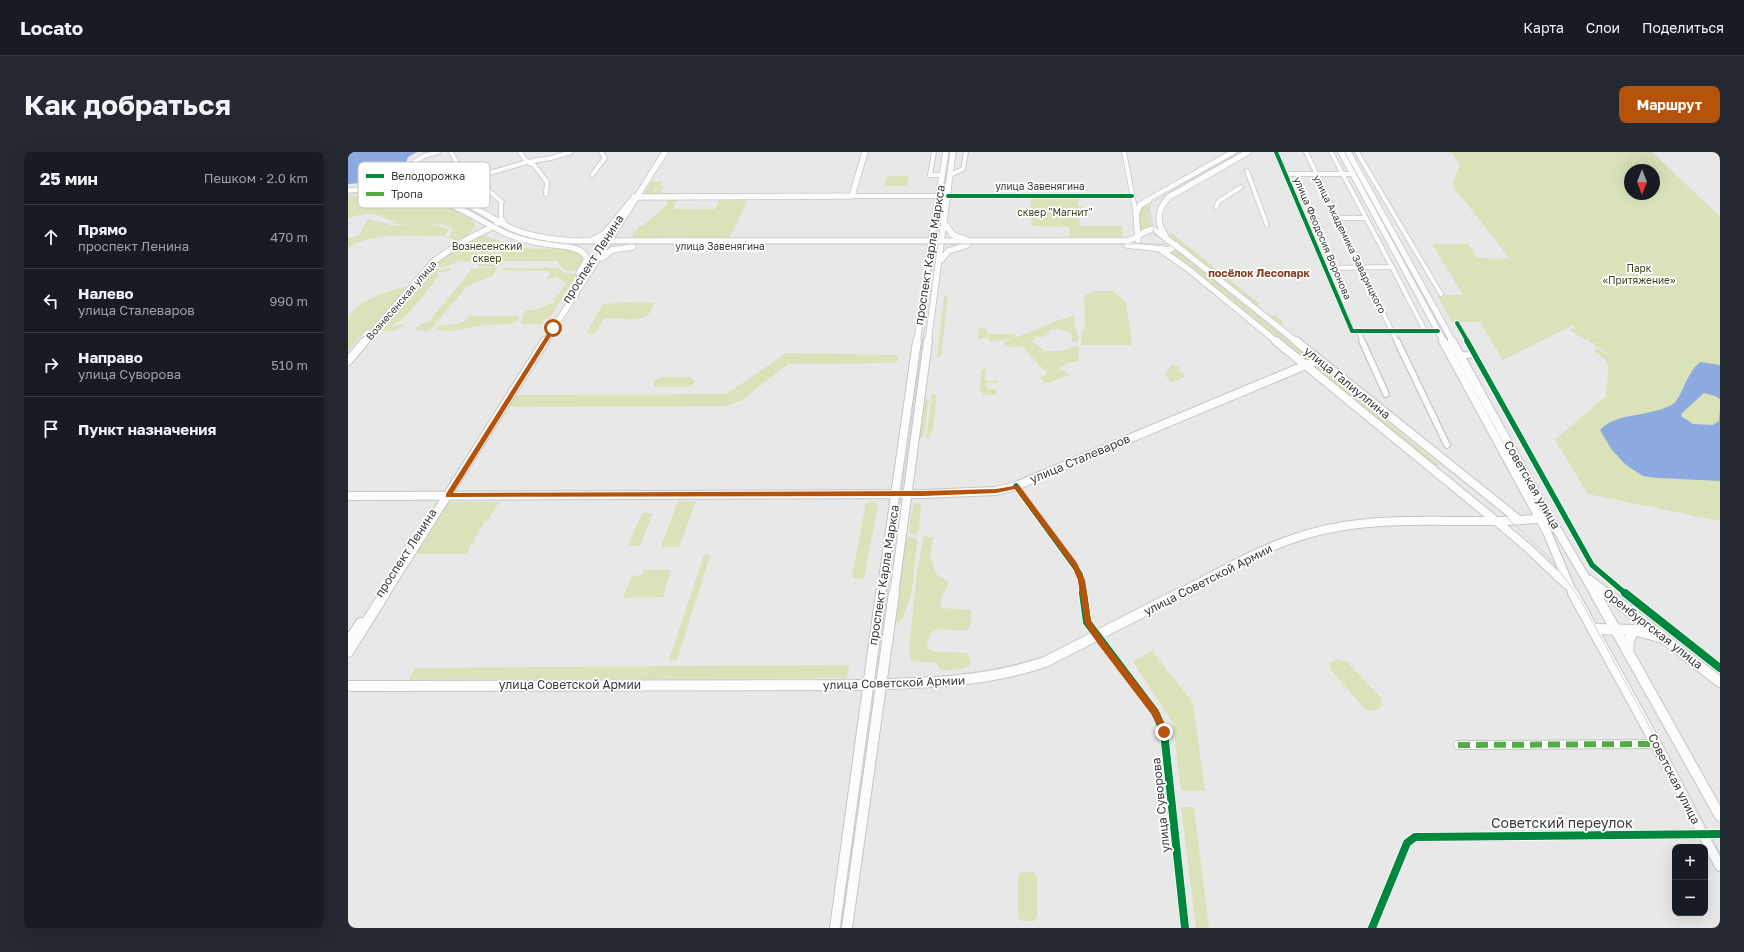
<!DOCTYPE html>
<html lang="ru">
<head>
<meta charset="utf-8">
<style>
	:root { --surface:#171b24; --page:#242831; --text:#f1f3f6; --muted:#9ea1a6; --line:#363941; --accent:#b45309 }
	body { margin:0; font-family:"Golos Text",sans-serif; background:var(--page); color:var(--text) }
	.controls { position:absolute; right:12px; bottom:12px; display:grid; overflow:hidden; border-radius:8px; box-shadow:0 4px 16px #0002 }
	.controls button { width:36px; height:36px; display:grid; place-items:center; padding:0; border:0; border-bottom:1px solid var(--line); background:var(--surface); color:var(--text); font:20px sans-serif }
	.compass { position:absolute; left:1276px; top:12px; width:36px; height:36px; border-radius:50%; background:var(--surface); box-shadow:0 4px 16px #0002; rotate:180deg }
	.stop { position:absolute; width:12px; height:12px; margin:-9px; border:3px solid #b45309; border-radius:50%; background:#fff }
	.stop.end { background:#b45309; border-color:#fff; box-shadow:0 1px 4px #0008 }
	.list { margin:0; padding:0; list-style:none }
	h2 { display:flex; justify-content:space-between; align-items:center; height:52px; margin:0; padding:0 16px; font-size:17px }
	h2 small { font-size:13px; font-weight:400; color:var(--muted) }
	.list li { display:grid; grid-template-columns:26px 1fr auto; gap:12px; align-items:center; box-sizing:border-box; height:64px; padding:0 16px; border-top:1px solid var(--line) }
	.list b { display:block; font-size:15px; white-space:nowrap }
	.list p { margin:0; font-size:13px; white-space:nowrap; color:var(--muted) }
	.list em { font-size:13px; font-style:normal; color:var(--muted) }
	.icon { flex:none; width:22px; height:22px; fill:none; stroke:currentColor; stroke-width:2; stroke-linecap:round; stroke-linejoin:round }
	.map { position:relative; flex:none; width:1372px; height:776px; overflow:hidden; border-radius:8px }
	header { display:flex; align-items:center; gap:24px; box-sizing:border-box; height:56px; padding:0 20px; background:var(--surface); border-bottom:1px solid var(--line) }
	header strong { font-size:19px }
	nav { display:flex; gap:22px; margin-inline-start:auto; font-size:14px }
	.intro { display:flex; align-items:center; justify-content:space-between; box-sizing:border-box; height:96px; padding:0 24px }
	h1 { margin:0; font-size:28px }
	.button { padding:10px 18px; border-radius:8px; background:var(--accent); color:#fff; font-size:14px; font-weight:700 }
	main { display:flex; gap:24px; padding:0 24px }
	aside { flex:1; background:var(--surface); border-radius:8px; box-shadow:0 4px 16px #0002 }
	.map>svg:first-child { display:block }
</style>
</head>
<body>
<header>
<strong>Locato</strong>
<nav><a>Карта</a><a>Слои</a><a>Поделиться</a></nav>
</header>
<div class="intro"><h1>Как добраться</h1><a class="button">Маршрут</a></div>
<main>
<aside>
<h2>25 мин<small>Пешком · 2.0 km</small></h2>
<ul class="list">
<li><svg class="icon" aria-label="ahead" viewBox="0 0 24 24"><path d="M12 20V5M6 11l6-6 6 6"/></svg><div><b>Прямо</b><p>проспект Ленина</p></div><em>470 m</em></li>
<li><svg class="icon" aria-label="left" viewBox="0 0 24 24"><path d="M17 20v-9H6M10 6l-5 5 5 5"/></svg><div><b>Налево</b><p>улица Сталеваров</p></div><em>990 m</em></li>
<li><svg class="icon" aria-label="right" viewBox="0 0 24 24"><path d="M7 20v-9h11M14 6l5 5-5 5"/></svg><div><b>Направо</b><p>улица Суворова</p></div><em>510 m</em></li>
<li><svg class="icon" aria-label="arrive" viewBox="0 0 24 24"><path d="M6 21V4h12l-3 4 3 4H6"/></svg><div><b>Пункт назначения</b></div></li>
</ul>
</aside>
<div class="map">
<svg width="1372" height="776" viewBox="0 0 1372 776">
	<rect width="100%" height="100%" fill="#e8e8e8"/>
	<g fill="#d9e2b9" fill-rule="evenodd">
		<path d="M1103 0H1304L1372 65V369L1240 342 1207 288 1258 244 1259 230 1261 229 1259 228 1260 225H1262L1260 224V221H1263L1260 220C1262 209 1254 205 1246 199L1250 197 1262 204 1252 196V195L1251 196 1246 193 1249 191 1248 190 1244 192 1240 189 1243 187 1238 188 1221 178 1227 175 1225 173 1155 208 1132 170H1104L1089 143H1115L1084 92H1120L1129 106 1162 107 1104 33 1112 13ZM1282 18H1306V42H1282Z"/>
		<polygon points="539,24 561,24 559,34 536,34"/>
		<polygon points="310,29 314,29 309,37 305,38 306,40 311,38 309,37 311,34 316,34 312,41 336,41 335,42 295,43 303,30"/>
		<path d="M43 43 84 51 83 52 91 50 125 68 127 74C122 82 111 91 102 92L106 87 100 86 104 80V76L96 73 84 72H46L49 69C39 69 33 63 23 62 15 61 7 64 0 66V44Z"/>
		<polygon points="683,45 730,46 730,54 735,55 736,63 731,64 732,74 774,74 775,85 722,85 721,75 683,74"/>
		<polygon points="319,47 329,47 325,57 367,57 372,47 400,47 381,87 331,85 286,86 285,82 293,73 296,73 320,52"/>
		<path d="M800 51 803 76 793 80C791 69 787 57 800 51Z"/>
		<path d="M20 67 43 73 23 79C46 73 79 67 101 78L96 84C70 84 21 80 0 96V86L11 83Z"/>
		<path d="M133 82C148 88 162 93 178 96 196 99 223 92 236 106L228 119H218L210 112 211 109H156C150 117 139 115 130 114V110L111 109 100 114 83 116 97 103Z"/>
		<polygon points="821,82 825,82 912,152 910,153 922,165 928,163 936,172 932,174 824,88"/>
		<polygon points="827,98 830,100 963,207 960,209 953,207 822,99"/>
		<polygon points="92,116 91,118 105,116 98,120 90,120 91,124 59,163 44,174 58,172 46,179 28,179 81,118"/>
		<polygon points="131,116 150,116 144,124 119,134 83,177 79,179 66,178 73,172 80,171 124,117"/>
		<polygon points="156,116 211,116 216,121 229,122 201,167 197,167 194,172 174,172 172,170 178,159 183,157 185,159 207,150 205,147 209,145 208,143 213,141 211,139 215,137 214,135 218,132 209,124 198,128 202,121 200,119 153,118"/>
		<path d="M61 134 23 178H18L0 199C0 191 0 174 0 168 7 148 43 138 61 134Z"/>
		<polygon points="747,139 765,139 778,151 784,193 734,193 733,179 737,178 736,144"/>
		<polygon points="598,144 600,145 593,204 591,206 589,205 596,145"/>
		<path d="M281 150 306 151C300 177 274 163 255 167L247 181 238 182 255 152Z"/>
		<path d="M122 164H172L168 169 164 172 138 173 103 179 88 178 92 173C104 173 114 174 122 164Z"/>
		<path d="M725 164 727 166 726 174 731 186 729 191 724 190 723 181 710 177 702 178C699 185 695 185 688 185L684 189 696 199H713L728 194 731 195 730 209 720 211 712 215 711 218 717 219 722 223 700 231 696 230 691 225 698 223V220L679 200 678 197C671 193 664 196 657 194L656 190 666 186 643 190 639 185 630 188 631 176H639V182H667V186L711 168Z"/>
		<polygon points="438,201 550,203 549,210 546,211 440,212 394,248 379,254 159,255 168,243 379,242"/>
		<polygon points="967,211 1091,312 1086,315 964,214"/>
		<polygon points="823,213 830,214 832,217 830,220 834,220 838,225 823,230 817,223"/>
		<polygon points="633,217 638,217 637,229 650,229 650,231 639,231 639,237 648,237 648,243 635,243 635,240 632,240"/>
		<polygon points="313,225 343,225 347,229 343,234 338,235 308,235 305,233 306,229"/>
		<path d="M584 242 588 243C588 254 587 278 580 286H578Z"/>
		<polygon points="577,246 581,248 576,282 573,286 571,284"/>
		<polygon points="330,349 348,349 331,395 313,395"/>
		<polygon points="523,349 528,350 530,353 517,421 516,426 508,427 504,424 517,357 516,353"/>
		<polygon points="101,350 151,350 140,368 137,369 118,402 69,402"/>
		<polygon points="566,351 572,351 573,353 571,378 568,383 562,382 562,369"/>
		<polygon points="294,361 305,361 292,394 280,394"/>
		<path d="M576 384 585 386 582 406 589 423 600 430V435C594 442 592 448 593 456L623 458C624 465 624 472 619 478 599 482 582 466 579 496L588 500 620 501 623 512C618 518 598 520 591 516L590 511 563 509 561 499 569 420Z"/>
		<path d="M561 385 569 387V392C566 417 566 449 551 471L548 469C548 456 551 443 552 431 554 416 554 402 558 387Z"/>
		<polygon points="356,403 362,403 329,508 321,508"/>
		<polygon points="296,418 323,418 315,445 275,446 284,424 294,423"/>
		<polygon points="804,499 845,551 857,639 833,639 825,571 785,510"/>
		<polygon points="989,507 998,509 1034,547 1032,556 1025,559 1017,557 982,517 982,511"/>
		<polygon points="501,513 499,526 61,528 67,516"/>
		<polygon points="833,655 846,655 861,776 848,776"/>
		<polygon points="674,720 685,720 689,724 689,765 686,769 674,769 670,766 670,725"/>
	</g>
	<g fill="#8daae0">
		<polygon points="0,0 69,0 60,5 58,11 37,29 0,32"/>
		<path d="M1352 210 1372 213V247L1367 244 1356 241 1334 261 1333 264 1345 272 1365 273 1371 269 1372 254V329L1309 326 1295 324 1278 313 1264 298 1252 278C1268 260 1304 265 1325 252 1334 246 1338 221 1352 210Z"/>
	</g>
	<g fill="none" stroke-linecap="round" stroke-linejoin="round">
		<defs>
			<g id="minor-far2">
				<polyline points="103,0 116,24 121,27 179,10 203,6 223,0"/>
				<polyline points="172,0 179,10 186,13 199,30 198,42"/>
				<polyline points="586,0 582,23 594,23"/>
				<polyline points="776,0 788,62"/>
				<polyline points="928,0 1004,179 1090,179"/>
				<polyline points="958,0 1049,190"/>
				<polyline points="983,0 1044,115"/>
				<polyline points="1009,0 1093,142"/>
				<polyline points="899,19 919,73"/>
				<polyline points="938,22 1005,22"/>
				<polyline points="244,23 257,6 253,0"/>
				<polyline points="602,23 615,17 618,0"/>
				<polyline points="68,25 65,19 66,10 76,4 90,0"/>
				<polyline points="126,26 154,50"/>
				<polyline points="504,44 591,44"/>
				<polyline points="600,44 784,44"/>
				<polyline points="153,52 153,67 156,69 153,71"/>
				<polyline points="868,55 871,49 893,35"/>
				<polyline points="989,66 1017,66"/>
				<polyline points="977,116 1044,115 1077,179"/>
				<polyline points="1109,171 1120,190"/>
				<polyline points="1010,179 1015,190"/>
			</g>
			<g id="minor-far1">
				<polyline points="1014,189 1038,242"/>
				<polyline points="1049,189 1099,293"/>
				<polyline points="1119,189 1244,413 1278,442"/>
				<polyline points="1111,203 1127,203"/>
				<polyline points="668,334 732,422 735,442"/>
			</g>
			<g id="minor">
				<polyline points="735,441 739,470 807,560 816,580 837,776"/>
				<polyline points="1277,441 1372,516"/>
				<polyline points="1110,593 1308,592"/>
				<polyline points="1024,776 1059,691 1067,685 1372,682"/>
			</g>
			<g id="major-far2">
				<polyline points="993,0 1096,190"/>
				<polyline points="1000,0 1105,190"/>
				<path d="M0 39C33 37 68 34 100 44 123 51 143 67 165 77 184 85 204 87 224 89H777C788 88 794 79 805 77L834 98 949 190"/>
				<polyline points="286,45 504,44 517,0"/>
				<path d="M89 47C113 55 133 69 155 80 174 89 195 92 215 94"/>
				<polyline points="596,71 605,83 617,87"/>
				<path d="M817 83C808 69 809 57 821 45L900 0"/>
				<polyline points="245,88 256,82 284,48"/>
				<polyline points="790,88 788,62 792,53 885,0"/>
				<polyline points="779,93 821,98 828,93"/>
				<path d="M216 94C225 96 235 97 239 107L231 121 233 127"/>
				<polyline points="813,98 839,116 929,190"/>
				<polyline points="254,106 264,98 285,95"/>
				<polyline points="593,108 600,99 619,93"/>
				<polyline points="16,190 86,109 112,91 148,73"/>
				<polyline points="197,190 317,0"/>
				<polyline points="569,190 584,83 598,0"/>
				<polyline points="580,190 605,0"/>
			</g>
			<g id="major-far1">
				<polyline points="928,189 1148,369 1180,396 1218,432"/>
				<polyline points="948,189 1171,368"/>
				<polyline points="1095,189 1199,380 1225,442"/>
				<polyline points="1104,189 1190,345 1247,442"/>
				<polyline points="0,209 17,189"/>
				<polyline points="0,344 575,342 648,339 668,334 970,208"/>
				<polyline points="1242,428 1260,442"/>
				<polyline points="37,442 197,189"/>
				<polyline points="533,442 569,189"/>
				<polyline points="546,442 580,189"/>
				<path d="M830 442C873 420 914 395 960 382 1021 364 1085 370 1147 369 1166 369 1184 367 1202 366"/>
			</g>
			<g id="major">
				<polyline points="1225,441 1308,592 1372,714"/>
				<polyline points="1247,441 1372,664"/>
				<polyline points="1258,441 1372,530"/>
				<polyline points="1246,477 1286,478 1312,485"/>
				<polyline points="0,490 13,471"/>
				<polyline points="0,500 37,441"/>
				<polyline points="1280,500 1281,488 1286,478"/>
				<path d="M0 534 508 533C574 531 634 531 697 510L832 441"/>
				<polyline points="487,776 533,441"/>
				<polyline points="499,776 546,441"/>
			</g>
		</defs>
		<use href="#minor-far2" stroke="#c5c5c5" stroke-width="5.5"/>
		<use href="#minor-far1" stroke="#c5c5c5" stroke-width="8"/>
		<use href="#minor" stroke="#c5c5c5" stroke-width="10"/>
		<use href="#major-far2" stroke="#c5c5c5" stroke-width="7"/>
		<use href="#major-far1" stroke="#c5c5c5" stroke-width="10"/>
		<use href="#major" stroke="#c5c5c5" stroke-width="12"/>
		<use href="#minor-far2" stroke="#fcfcfc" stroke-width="4"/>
		<use href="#minor-far1" stroke="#fcfcfc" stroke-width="5.5"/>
		<use href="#minor" stroke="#fcfcfc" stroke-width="8"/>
		<use href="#major-far2" stroke="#fcfcfc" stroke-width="5.5"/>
		<use href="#major-far1" stroke="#fcfcfc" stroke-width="8"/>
		<use href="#major" stroke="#fcfcfc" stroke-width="10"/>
		<g stroke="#d2d2d2" stroke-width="1">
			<path d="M0 41C32 39 66 36 97 47 120 55 139 70 162 80 179 87 197 89 215 92H819"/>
			<polyline points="804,79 1153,360 1201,405 1232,447 1372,704"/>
			<polyline points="807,84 801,56 804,48 891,0"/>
			<polyline points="492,776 601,0"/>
		</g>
		<polyline stroke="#55ac46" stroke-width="6" stroke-dasharray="12 6" stroke-linecap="butt" points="1110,593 1308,592"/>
		<defs>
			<g id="cycleway-far2">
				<polyline points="928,0 1004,179 1090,179"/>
				<polyline points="600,44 784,44"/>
				<polyline points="1109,171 1120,190"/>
			</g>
			<g id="cycleway-far1">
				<polyline points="1119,189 1244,413 1278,442"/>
				<polyline points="668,334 732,422 735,442"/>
			</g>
			<g id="cycleway">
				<polyline points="735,441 739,470 807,560 816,580 837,776"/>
				<polyline points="1277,441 1372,516"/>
				<polyline points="1024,776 1059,691 1067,685 1372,682"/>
			</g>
		</defs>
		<use href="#cycleway-far2" stroke="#fff" stroke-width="5.5"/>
		<use href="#cycleway-far1" stroke="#fff" stroke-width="8"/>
		<use href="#cycleway" stroke="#fff" stroke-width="10"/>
		<use href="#cycleway-far2" stroke="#00873e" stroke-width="4"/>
		<use href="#cycleway-far1" stroke="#00873e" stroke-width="5.5"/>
		<use href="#cycleway" stroke="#00873e" stroke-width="8"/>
	</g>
	<polygon fill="#b45309" points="205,175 208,176 105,341 575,339 648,337 671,333 729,411 737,428 743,469 755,487 810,558 820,580 819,583 814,583 804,563 750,492 737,472 730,428 724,414 667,337 648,341 575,344 98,345 98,342 203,176"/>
	<g text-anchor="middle" stroke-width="3.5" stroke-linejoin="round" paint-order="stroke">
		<g font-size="10" fill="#3b3b3b" stroke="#fff">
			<text x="692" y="38">улица Завенягина</text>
			<text transform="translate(975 86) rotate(67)" y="4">улица Феодосия Воронова</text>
			<text transform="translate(1002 92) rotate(64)" y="4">улица Академика Заварицкого</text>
			<text x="372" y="98">улица Завенягина</text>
			<text transform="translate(53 148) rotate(-49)" y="4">Вознесенская улица</text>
		</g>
		<g font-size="10" fill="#3b431b" stroke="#fff">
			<text x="707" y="64">сквер "Магнит"</text>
			<text x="139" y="98">Вознесенский<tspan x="139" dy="12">cквер</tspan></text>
			<text x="1291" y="120">Парк<tspan x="1291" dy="12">«Притяжение»</tspan></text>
		</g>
		<g font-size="11" font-weight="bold" fill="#844224" stroke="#fff">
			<text x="911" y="125">посёлок Лесопарк</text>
		</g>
		<g font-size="12" fill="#3b3b3b" stroke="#fff">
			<text transform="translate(582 103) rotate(-81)" y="4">проспект Карла Маркса</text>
			<text transform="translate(245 107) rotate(-57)" y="4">проспект Ленина</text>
			<text transform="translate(999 231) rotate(39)" y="4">улица Галиуллина</text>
			<text transform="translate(732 307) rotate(-23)" y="4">улица Сталеваров</text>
			<text transform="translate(1184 333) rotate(60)" y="4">Советская улица</text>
			<text transform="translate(58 401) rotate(-57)" y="4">проспект Ленина</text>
			<text transform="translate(536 423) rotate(-81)" y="4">проспект Карла Маркса</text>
			<text transform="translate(860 428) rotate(-27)" y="4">улица Советской Армии</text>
			<text transform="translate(1305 477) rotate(38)" y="4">Оренбургская улица</text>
			<text transform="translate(546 531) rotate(-2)" y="4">улица Советской Армии</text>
			<text x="222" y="537">улица Советской Армии</text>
			<text transform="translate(1326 627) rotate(63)" y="4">Советская улица</text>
			<text transform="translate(813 653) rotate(-96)" y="4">улица Суворова</text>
		</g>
		<g font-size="14" fill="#3b3b3b" stroke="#fff">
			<text x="1214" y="676">Советский переулок</text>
		</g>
	</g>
	<rect x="10" y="10" width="132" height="46" rx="6" fill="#fff" stroke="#c4c4c4" stroke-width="1"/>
	<rect x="18" y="22" width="18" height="4" fill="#00873e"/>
	<rect x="18" y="40" width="18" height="4" fill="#55ac46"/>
	<g font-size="11" fill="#3b3b3b">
		<text x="43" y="28">Велодорожка</text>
		<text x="43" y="46">Тропа</text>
	</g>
</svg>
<div class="controls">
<button>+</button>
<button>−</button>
</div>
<svg class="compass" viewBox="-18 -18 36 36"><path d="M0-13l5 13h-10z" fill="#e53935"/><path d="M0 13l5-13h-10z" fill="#9ea1a6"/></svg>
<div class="stop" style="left:205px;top:176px"></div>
<div class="stop end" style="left:816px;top:580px"></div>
</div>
</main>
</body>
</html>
